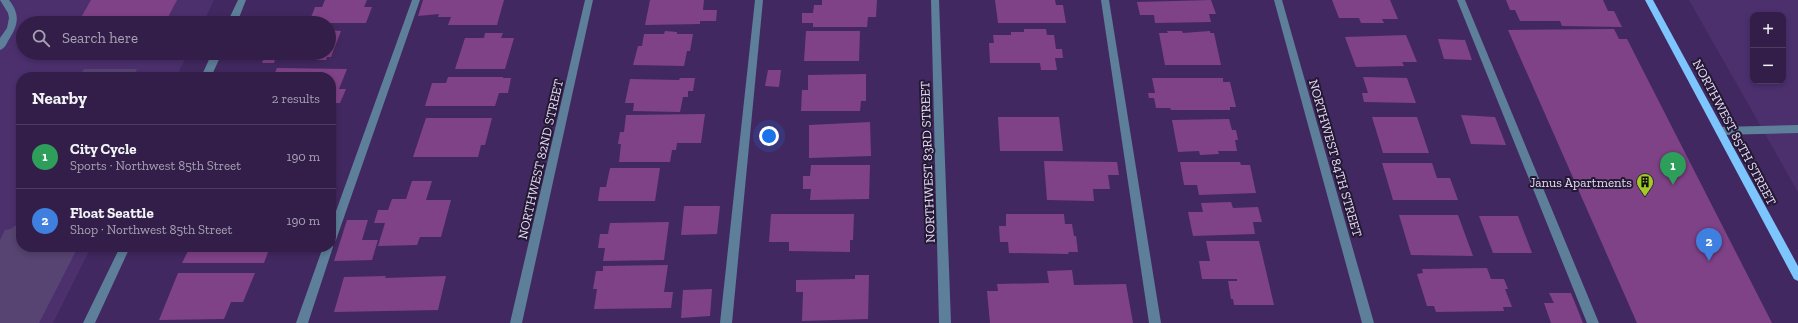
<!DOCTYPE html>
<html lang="en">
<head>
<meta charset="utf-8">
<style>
	:root { --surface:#321e48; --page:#3d2b52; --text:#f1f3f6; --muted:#a8a2b4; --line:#4d3c60; --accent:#a3c927 }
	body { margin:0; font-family:"Zilla Slab",serif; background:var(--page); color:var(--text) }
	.controls { position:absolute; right:12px; top:12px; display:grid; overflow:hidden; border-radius:8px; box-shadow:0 2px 6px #0003 }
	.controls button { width:36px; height:36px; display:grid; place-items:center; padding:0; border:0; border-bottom:1px solid var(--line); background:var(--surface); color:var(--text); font:20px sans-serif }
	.you { position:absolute; left:769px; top:136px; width:14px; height:14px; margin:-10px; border:3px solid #fff; border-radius:50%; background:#1a73e8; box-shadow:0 0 0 6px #1a73e833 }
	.badge { display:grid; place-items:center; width:26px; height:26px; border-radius:50%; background:var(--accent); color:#fff; font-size:13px; font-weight:700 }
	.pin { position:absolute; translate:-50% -33px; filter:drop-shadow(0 1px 2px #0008) }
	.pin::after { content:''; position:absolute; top:21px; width:14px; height:12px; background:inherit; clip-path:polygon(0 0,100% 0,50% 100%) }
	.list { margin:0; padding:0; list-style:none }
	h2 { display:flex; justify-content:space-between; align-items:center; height:52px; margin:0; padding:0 16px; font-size:17px }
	h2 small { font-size:13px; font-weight:400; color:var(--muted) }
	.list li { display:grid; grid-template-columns:26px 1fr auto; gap:12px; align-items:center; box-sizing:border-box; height:64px; padding:0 16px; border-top:1px solid var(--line) }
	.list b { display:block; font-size:15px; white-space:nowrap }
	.list p { margin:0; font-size:13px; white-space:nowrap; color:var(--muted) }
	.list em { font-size:13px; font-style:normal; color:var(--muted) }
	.icon { flex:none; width:22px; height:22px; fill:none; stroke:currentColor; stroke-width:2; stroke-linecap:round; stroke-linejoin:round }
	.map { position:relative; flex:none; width:1798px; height:323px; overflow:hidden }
	.search { position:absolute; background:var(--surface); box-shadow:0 2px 6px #0003; left:16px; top:16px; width:320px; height:44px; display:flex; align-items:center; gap:10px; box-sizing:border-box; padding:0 14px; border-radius:22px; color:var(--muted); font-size:15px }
	.panel { position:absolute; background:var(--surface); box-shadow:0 2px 6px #0003; left:16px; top:72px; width:320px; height:180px; border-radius:16px }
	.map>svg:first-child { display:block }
</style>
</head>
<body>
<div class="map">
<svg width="1798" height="323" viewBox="0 0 1798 323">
	<rect width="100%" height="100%" fill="#422860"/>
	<g fill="#4c306e" fill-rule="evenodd">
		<polygon points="0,0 214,0 203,23 23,23 23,53 188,53 176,77 21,77 21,247 91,247 53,323 0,323"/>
		<path d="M1689 0H1798V192L1755 116ZM1753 15H1783V81H1753Z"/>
	</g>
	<g fill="#574472">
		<polygon points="84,69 137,69 133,77 79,77"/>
		<polygon points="21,221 21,247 78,247 39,323 0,323 0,240 5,230 11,229"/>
	</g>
	<g fill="#7f4287">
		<polygon points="91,0 177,0 166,21 79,21"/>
		<polygon points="325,0 367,0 364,7 372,7 366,23 315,23 316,20 310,20 315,7 322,7"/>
		<polygon points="423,0 504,0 497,25 448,25 451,17 438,17 439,14 418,16"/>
		<polygon points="650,0 704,0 703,10 717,10 716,21 700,21 700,24 645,25"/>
		<polygon points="822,0 877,0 876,17 868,17 867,27 813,27 813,23 802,23 802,13 813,13 814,5 822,5"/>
		<polygon points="995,0 1055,0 1056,5 1063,5 1066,23 998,23"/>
		<polygon points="1211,0 1216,14 1209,14 1211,22 1155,23 1154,15 1140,15 1137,2"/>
		<polygon points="1332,0 1390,0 1398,19 1382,19 1384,23 1361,23 1359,18 1339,18"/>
		<polygon points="1506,0 1603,0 1608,11 1614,11 1622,27 1562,26 1560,21 1520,21 1515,10 1510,10"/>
		<polygon points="1024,29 1046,29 1047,35 1054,35 1056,49 1062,49 1063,58 1055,58 1057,70 1041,70 1040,63 990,63 989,43 994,43 993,35 1011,35 1011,32 1024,32"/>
		<polygon points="1614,29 1619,39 1627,39 1772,323 1637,323 1508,30"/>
		<polygon points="329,30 341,31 331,57 327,57 326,60 275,60 274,63 262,63 266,53 329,53"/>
		<polygon points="665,31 677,32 677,34 693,34 690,51 687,51 684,66 633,65 638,46 642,46 644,34 664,34"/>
		<polygon points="806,31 860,31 859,61 804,61"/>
		<polygon points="1167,31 1182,31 1183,33 1210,31 1210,33 1214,33 1221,65 1165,65 1159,33 1168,33"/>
		<polygon points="485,33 503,33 501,38 514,38 505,69 455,69 465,38 484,38"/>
		<polygon points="1406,35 1417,62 1402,62 1404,66 1356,67 1345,37"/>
		<polygon points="1438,39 1465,40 1472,60 1444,59"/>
		<polygon points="277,68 347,69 339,89 346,89 340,103 331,103 331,77 273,77"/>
		<polygon points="768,70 781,70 779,87 765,86"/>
		<polygon points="866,74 866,101 861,101 860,111 801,111 802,90 808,90 808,75"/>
		<polygon points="448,77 503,77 503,78 511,78 508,93 499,93 495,106 425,106 432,83 446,83"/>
		<polygon points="1363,77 1407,78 1416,103 1364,102 1362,93 1368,93"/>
		<polygon points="680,78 695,78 693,91 688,91 688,97 683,97 680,112 633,111 634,103 625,103 630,79 679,80"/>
		<polygon points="1152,78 1223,78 1223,82 1230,82 1236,107 1230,107 1230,110 1171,110 1170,108 1156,108 1154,98 1149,98 1148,93 1155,93"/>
		<polygon points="705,114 701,143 677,143 676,150 672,150 670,162 619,162 621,144 618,144 620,132 624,132 626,115"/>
		<polygon points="1461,115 1495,117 1506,145 1471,144"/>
		<polygon points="998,117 1059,117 1063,151 1000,151"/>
		<polygon points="1372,117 1417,117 1429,153 1383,153"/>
		<polygon points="426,118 492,118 485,145 481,145 478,157 413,157"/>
		<polygon points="1229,119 1232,130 1236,130 1238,140 1235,140 1237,151 1218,151 1219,154 1200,155 1199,151 1178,152 1172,120"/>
		<polygon points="870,122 871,156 809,158 809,125"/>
		<polygon points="1044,161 1117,162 1119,175 1108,175 1110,189 1093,189 1094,201 1047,200"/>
		<polygon points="1180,162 1240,162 1241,165 1250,165 1256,193 1199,195 1197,185 1184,185"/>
		<polygon points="1382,163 1432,163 1437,178 1450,178 1458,200 1393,200"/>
		<polygon points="811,165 870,165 869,199 810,200 811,189 803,189 803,176 810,176"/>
		<polygon points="610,168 660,168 655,201 598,201 600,187 606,187"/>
		<polygon points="412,181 432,181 426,200 451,200 441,237 420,237 417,245 378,246 385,223 374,223 378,210 388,210 392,199 406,199"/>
		<polygon points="1231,202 1233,208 1258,207 1262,222 1253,222 1255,234 1193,236 1188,212 1203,212 1201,203"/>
		<polygon points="684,206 720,206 717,234 681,235"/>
		<polygon points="771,214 854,214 853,240 850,240 850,252 789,251 789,242 769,242"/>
		<polygon points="1006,214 1064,214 1065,224 1072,224 1074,236 1076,236 1078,252 1068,252 1069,254 1009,253 1008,242 1000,242 999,226 1006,226"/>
		<polygon points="1399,215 1458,215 1473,256 1411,255"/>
		<polygon points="1479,216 1518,216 1532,253 1493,253"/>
		<polygon points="347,220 368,220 362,240 378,240 372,260 334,261"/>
		<polygon points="669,222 664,260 603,261 605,248 598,248 600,234 608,234 610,223"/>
		<polygon points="1206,241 1259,241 1274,305 1234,305 1233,299 1231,299 1228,281 1237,281 1237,279 1202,279 1199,261 1210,261"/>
		<polygon points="190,247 270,247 264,263 182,263"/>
		<polygon points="668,265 664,292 673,292 671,308 594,309 597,289 593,289 596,271 603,271 603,266"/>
		<polygon points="1487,268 1491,279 1504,279 1508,289 1505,289 1512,307 1503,307 1504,311 1436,312 1434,306 1427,306 1417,274 1423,273 1422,269"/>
		<polygon points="1072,270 1074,285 1126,284 1133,323 990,323 987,291 998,291 997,284 1049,283 1047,271"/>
		<polygon points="178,273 255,273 243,302 231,302 224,319 159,320"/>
		<polygon points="855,275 869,275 868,319 802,321 803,292 796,292 796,280 855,279"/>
		<polygon points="386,276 385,278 446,276 438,310 334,312 344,277"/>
		<polygon points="712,289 710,316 681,318 683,290"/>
		<polygon points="1549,293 1571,293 1583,323 1551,323 1544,303 1554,303"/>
	</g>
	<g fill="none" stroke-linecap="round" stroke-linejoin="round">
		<g fill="#5d7f9a" fill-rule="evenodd">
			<path d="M0 0H9C21 15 18 26 8 41 6 45 5 48 0 50V38L7 28 9 18 8 13Z"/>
			<polygon points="238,0 246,0 237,23 227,23"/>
			<polygon points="412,0 420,0 336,240 332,244 333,247 308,323 296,323 323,247 331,247 331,225"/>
			<polygon points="585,0 593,0 522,323 510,323"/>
			<polygon points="755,0 763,0 732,323 720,323"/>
			<polygon points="931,0 939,0 951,323 939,323"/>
			<polygon points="1101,0 1109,0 1161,323 1149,323"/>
			<polygon points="1274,0 1282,0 1374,323 1362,323"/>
			<polygon points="1457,0 1465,0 1599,323 1587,323"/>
			<polygon points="212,53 222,53 211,77 201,77"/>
			<polygon points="1798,125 1798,133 1720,135 1717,134 1715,131 1717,128 1720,127"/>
			<polygon points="120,247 130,247 95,323 83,323"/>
		</g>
		<polygon fill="#7dc5fd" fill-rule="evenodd" points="1645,0 1653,0 1798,266 1798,281 1794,279"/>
	</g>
	<defs>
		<symbol id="building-pin" viewBox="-11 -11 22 30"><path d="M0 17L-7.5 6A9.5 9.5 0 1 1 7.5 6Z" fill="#a3c927" stroke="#231931"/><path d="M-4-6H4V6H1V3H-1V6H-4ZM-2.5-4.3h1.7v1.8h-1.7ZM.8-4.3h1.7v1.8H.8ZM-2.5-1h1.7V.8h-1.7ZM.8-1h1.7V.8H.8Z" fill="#111"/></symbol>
	</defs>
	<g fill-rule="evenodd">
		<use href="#building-pin" x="1635" y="172" width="20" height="27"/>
	</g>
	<g text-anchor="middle" stroke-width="4" stroke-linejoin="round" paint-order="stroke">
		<g font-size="13" fill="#e6d9fb" stroke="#231931">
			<text transform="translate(1735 132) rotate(62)" y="5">NORTHWEST 85TH STREET</text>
			<text transform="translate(1336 158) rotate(74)" y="5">NORTHWEST 84TH STREET</text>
			<text transform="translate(540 159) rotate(-77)" y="5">NORTHWEST 82ND STREET</text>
			<text transform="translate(927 162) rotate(-92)" y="5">NORTHWEST 83RD STREET</text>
		</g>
		<g font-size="13" fill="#e6d9fb" stroke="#231931" text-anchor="end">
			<text x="1632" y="187">Janus Apartments</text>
		</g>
	</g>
</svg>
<div class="controls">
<button>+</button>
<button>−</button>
</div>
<div class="you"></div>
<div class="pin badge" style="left:1673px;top:185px;background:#2e9e5b">1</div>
<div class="pin badge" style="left:1709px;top:261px;background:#3f7fe0">2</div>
<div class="search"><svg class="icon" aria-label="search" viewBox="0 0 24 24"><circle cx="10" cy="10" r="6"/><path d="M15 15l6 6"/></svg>Search here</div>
<section class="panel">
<h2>Nearby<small>2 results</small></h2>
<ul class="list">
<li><span class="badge" style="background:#2e9e5b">1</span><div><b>City Cycle</b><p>Sports · Northwest 85th Street</p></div><em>190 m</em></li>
<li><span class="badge" style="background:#3f7fe0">2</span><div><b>Float Seattle</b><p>Shop · Northwest 85th Street</p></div><em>190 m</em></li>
</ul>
</section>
</div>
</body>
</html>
